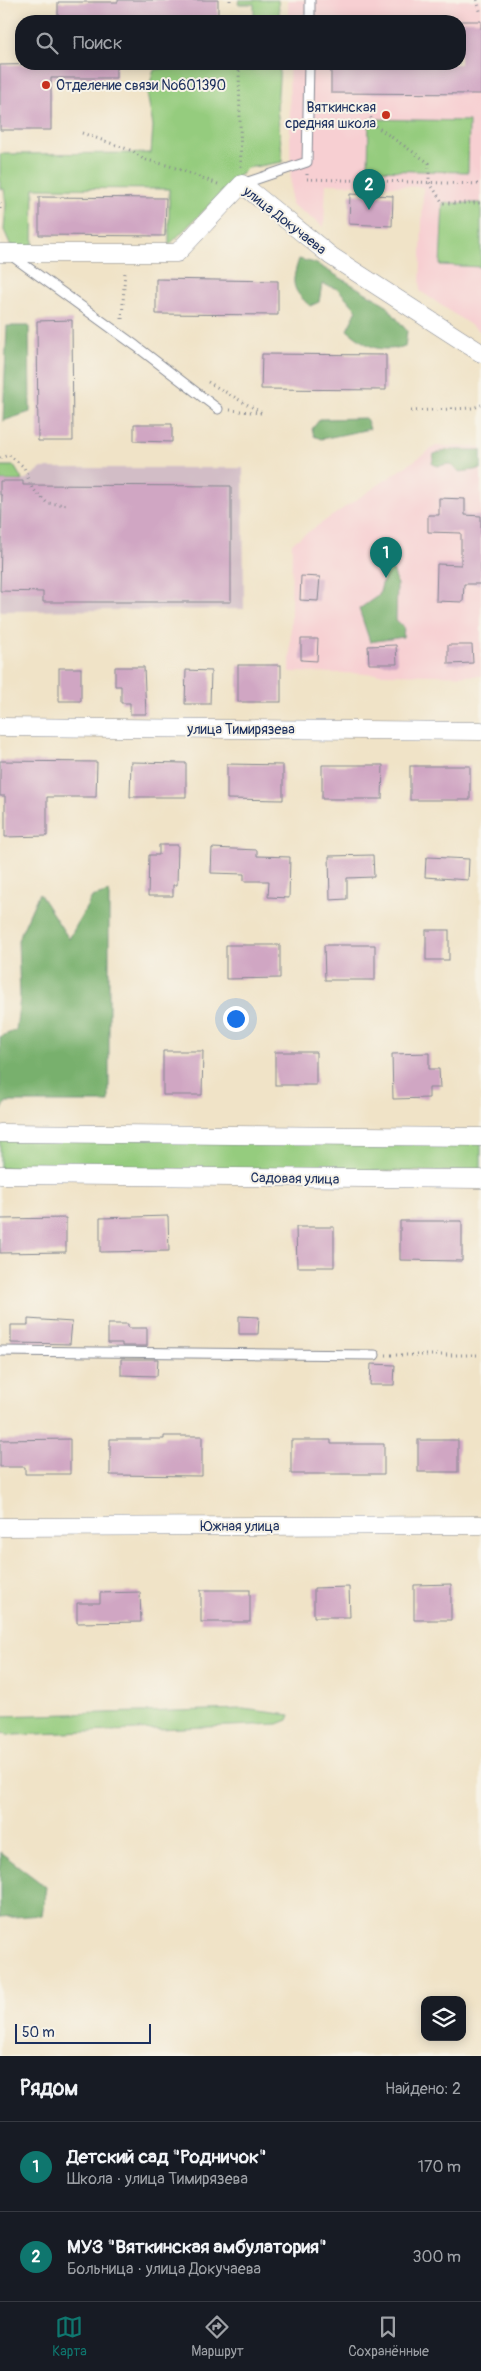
<!DOCTYPE html>
<html lang="ru">
<head>
<meta charset="utf-8">
<style>
	:root { --surface:#171b24; --page:#20242c; --text:#f1f3f6; --muted:#9ea1a6; --line:#363941; --accent:#0f766e }
	body { margin:0; font-family:Pangolin,sans-serif; background:var(--page); color:var(--text) }
	.controls { position:absolute; right:15px; bottom:15px; display:grid; overflow:hidden; border-radius:10px; box-shadow:0 2px 12px #0003 }
	.controls button { width:45px; height:45px; display:grid; place-items:center; padding:0; border:0; border-bottom:1px solid var(--line); background:var(--surface); color:var(--text); font:25px sans-serif }
	.scale { position:absolute; left:15px; bottom:12px; width:136px; box-sizing:border-box; padding-left:5px; border:2px solid #1b2f5e; border-top:0; font-size:14px; line-height:18px; white-space:nowrap; color:#1b2f5e; -webkit-text-stroke:4px #f7f3e8; paint-order:stroke }
	.you { position:absolute; left:235px; top:1018px; width:18px; height:18px; margin:-12px; border:4px solid #fff; border-radius:50%; background:#1a73e8; box-shadow:0 0 0 8px #1a73e833 }
	.badge { display:grid; place-items:center; width:32px; height:32px; border-radius:50%; background:var(--accent); color:#fff; font-size:16px; font-weight:700 }
	.pin { position:absolute; translate:-50% -41px; filter:drop-shadow(0 1px 2px #0008) }
	.pin::after { content:''; position:absolute; top:26px; width:18px; height:15px; background:inherit; clip-path:polygon(0 0,100% 0,50% 100%) }
	.list { margin:0; padding:0; list-style:none }
	h2 { display:flex; justify-content:space-between; align-items:center; height:65px; margin:0; padding:0 20px; font-size:21px }
	h2 small { font-size:16px; font-weight:400; color:var(--muted) }
	.list li { display:grid; grid-template-columns:32px 1fr auto; gap:15px; align-items:center; box-sizing:border-box; height:90px; padding:0 20px; border-top:1px solid var(--line) }
	.list b { display:block; font-size:19px; white-space:nowrap }
	.list p { margin:0; font-size:16px; white-space:nowrap; color:var(--muted) }
	.list em { font-size:16px; font-style:normal; color:var(--muted) }
	.icon { flex:none; width:28px; height:28px; fill:none; stroke:currentColor; stroke-width:2; stroke-linecap:round; stroke-linejoin:round }
	.map { position:relative; flex:none; width:481px; height:2056px; overflow:hidden }
	.search { position:absolute; background:var(--surface); box-shadow:0 2px 12px #0003; left:15px; right:15px; top:15px; height:55px; display:flex; align-items:center; gap:12px; box-sizing:border-box; padding:0 18px; border-radius:20px; color:var(--muted); font-size:19px }
	.sheet { height:245px; background:var(--surface) }
	nav { display:flex; justify-content:space-around; align-items:center; box-sizing:border-box; height:70px; border-top:1px solid var(--line); background:var(--surface); font-size:14px; color:var(--muted) }
	nav a { display:grid; justify-items:center; gap:2px }
	nav .on { color:var(--accent) }
	.map>svg:first-child { display:block }
</style>
</head>
<body>
<div class="map">
<svg width="481" height="2056" viewBox="0 0 481 2056">
	<rect width="100%" height="100%" fill="#f7f3e8"/>
	<filter id="ink" filterUnits="userSpaceOnUse"><feTurbulence type="fractalNoise" baseFrequency=".02" numOctaves="2"/><feDisplacementMap in="SourceGraphic" scale="10" xChannelSelector="R" yChannelSelector="G"/><feConvolveMatrix kernelMatrix="1 2 1 2 8 2 1 2 1" color-interpolation-filters="sRGB"/></filter>
	<filter id="wash" filterUnits="userSpaceOnUse"><feTurbulence type="fractalNoise" baseFrequency=".0096" numOctaves="4" result="noise"/><feDisplacementMap in="SourceGraphic" scale="20" xChannelSelector="R" yChannelSelector="G"/><feGaussianBlur stdDeviation="1.12" result="paint"/><feColorMatrix in="noise" values="0 0 0 0 0 0 0 0 0 0 0 0 0 0 0 0 0 1.4 0 .05"/><feComposite in="paint" operator="in"/></filter>
	<g filter="url(#wash)">
		<rect width="100%" height="100%" fill="#f0e3c7"/>
		<g fill="#f7cfd2">
			<polygon points="288,0 481,0 481,332 420,291 423,187 326,184 324,227 291,204 289,64 460,64 460,21 288,21"/>
			<polygon points="436,446 481,447 481,676 290,672 292,543"/>
		</g>
		<polygon fill="#d2bdc6" points="42,468 243,468 244,609 0,611 0,481 23,481"/>
		<g fill="#95cc7e" stroke="#587e6e">
			<polygon points="239,0 278,0 280,21 254,21 254,4 238,4"/>
			<polygon points="253,64 280,64 277,108 283,162 247,168 169,245 169,189 34,188 33,247 11,246 4,230 6,204 4,189 0,189 0,154 151,153 153,126 147,93 154,70 167,68 253,70"/>
			<polygon points="369,119 469,121 468,172 368,170"/>
			<polygon points="443,203 481,203 481,267 440,265"/>
			<polygon points="0,466 14,466 23,481 0,481"/>
			<polygon points="0,1137 481,1141 481,1172 0,1168"/>
			<polygon points="243,1709 290,1715 288,1720 278,1724 15,1735 0,1733 0,1716"/>
		</g>
		<g fill="#78b06d" stroke="#4a7066">
			<path d="M299 259 315 263 385 304 407 331 405 347C377 352 369 348 347 330L357 310 338 289 322 284 319 302 310 306C291 289 291 283 299 259Z"/>
			<polygon points="7,326 29,326 30,412 3,421"/>
			<polygon points="366,418 370,429 321,439 314,436 312,429 320,419"/>
			<polygon points="447,450 481,450 481,469 460,472 449,464 437,466 432,464 434,454"/>
			<polygon points="386,570 394,571 397,585 396,620 404,627 403,637 370,642 359,609 379,595"/>
			<polygon points="109,892 109,1102 6,1102 0,1114 0,1037 16,1030 20,998 18,940 39,893 69,939 92,897"/>
			<polygon points="0,1852 46,1887 42,1915 0,1918"/>
		</g>
		<g id="blocks">
			<g fill="#d0a6c3">
				<polygon points="118,0 218,0 218,21 58,21 58,2 118,2"/>
				<polygon points="460,21 481,21 481,94 331,93 331,64 460,64"/>
				<polygon points="50,64 116,64 116,78 51,78 51,130 0,130 0,65"/>
				<polygon points="350,194 393,196 392,226 349,224"/>
				<polygon points="39,197 166,198 165,236 39,235"/>
				<polygon points="156,279 278,281 278,315 156,314"/>
				<polygon points="72,320 73,441 38,441 37,321"/>
				<polygon points="262,354 386,355 386,390 261,389"/>
				<polygon points="134,424 172,424 172,442 134,441"/>
				<polygon points="0,481 23,481 23,485 231,486 231,602 43,602 43,592 0,591 2,495 0,495"/>
				<polygon points="439,498 465,499 465,515 481,516 481,584 464,584 463,602 436,601 437,564 461,565 461,533 428,532 428,515 439,515"/>
				<polygon points="301,576 320,577 318,601 300,600"/>
				<polygon points="301,639 318,639 317,661 301,660"/>
				<polygon points="396,645 397,664 369,664 368,646"/>
				<polygon points="448,645 472,645 473,663 448,664"/>
				<rect x="238" y="665" width="43" height="37"/>
				<polygon points="115,667 144,667 146,714 130,714 130,703 121,703 121,686 115,686"/>
				<rect x="59" y="668" width="22" height="33"/>
				<polygon points="186,670 211,671 210,704 185,704"/>
				<polygon points="0,761 97,762 96,797 47,797 47,836 5,837 5,796 0,796"/>
				<polygon points="131,762 186,763 186,797 130,797"/>
				<polygon points="227,764 283,765 283,800 227,799"/>
				<polygon points="322,765 383,765 382,799 322,799"/>
				<rect x="410" y="766" width="60" height="34"/>
				<polygon points="159,845 178,845 177,885 173,885 173,896 148,896 149,855 159,855"/>
				<polygon points="212,848 257,850 257,856 290,857 289,898 268,897 269,881 244,881 244,874 211,873"/>
				<polygon points="373,855 374,877 347,878 347,899 330,900 329,856"/>
				<polygon points="428,857 469,859 468,880 425,877 426,858"/>
				<rect x="426" y="930" width="23" height="30"/>
				<polygon points="226,945 280,945 280,978 226,979"/>
				<polygon points="324,945 375,945 375,980 325,980"/>
				<polygon points="163,1051 203,1051 202,1095 163,1095"/>
				<rect x="275" y="1052" width="41" height="33"/>
				<polygon points="429,1053 429,1069 439,1069 440,1088 429,1088 429,1098 393,1099 392,1054"/>
				<polygon points="168,1216 169,1251 100,1252 100,1218"/>
				<polygon points="66,1218 66,1252 0,1253 0,1219"/>
				<polygon points="400,1221 462,1221 462,1261 400,1260"/>
				<polygon points="296,1227 334,1227 334,1267 297,1267"/>
				<polygon points="239,1316 259,1317 258,1334 239,1334"/>
				<polygon points="28,1319 72,1322 70,1344 11,1343 11,1325 28,1325"/>
				<polygon points="108,1324 128,1324 128,1328 147,1328 147,1346 122,1346 122,1343 108,1343"/>
				<polygon points="121,1359 158,1359 157,1376 121,1375"/>
				<polygon points="371,1364 395,1365 394,1385 370,1385"/>
				<polygon points="164,1436 202,1436 202,1476 110,1475 110,1439 164,1439"/>
				<polygon points="70,1439 70,1474 25,1474 25,1467 0,1467 0,1440"/>
				<polygon points="291,1440 331,1440 331,1444 384,1444 384,1474 291,1474"/>
				<rect x="418" y="1440" width="40" height="32"/>
				<polygon points="451,1584 451,1620 414,1620 414,1585"/>
				<polygon points="349,1587 350,1617 314,1617 314,1588"/>
				<rect x="201" y="1590" width="49" height="32"/>
				<polygon points="140,1592 141,1622 77,1623 77,1603 100,1603 100,1593"/>
			</g>
		</g>
	</g>
	<g filter="url(#ink)">
		<use href="#blocks" fill-opacity="0" stroke="#868992" stroke-width="1"/>
		<g fill="none" stroke-linecap="round" stroke-linejoin="round">
			<defs>
				<g id="service">
					<polyline points="310,21 310,0"/>
					<polyline points="242,184 307,162 309,64"/>
					<polyline points="12,256 136,346 218,409"/>
					<polyline points="0,1351 375,1355"/>
				</g>
				<g id="minor">
					<polyline points="0,253 177,253 242,184 331,256 481,353"/>
					<polyline points="0,727 481,731"/>
					<polyline points="0,1133 481,1137"/>
					<polyline points="0,1175 481,1179"/>
					<polyline points="0,1527 481,1525"/>
				</g>
			</defs>
			<use href="#service" stroke="#868992" stroke-width="11"/>
			<use href="#minor" stroke="#868992" stroke-width="19"/>
			<g stroke="#868992" stroke-width="3" stroke-dasharray="1 4" stroke-linecap="butt">
				<polyline points="230,0 230,3"/>
				<polyline points="477,0 481,14"/>
				<polyline points="232,64 239,70 241,169"/>
				<polyline points="367,108 374,125 429,163 429,182 443,203 481,203"/>
				<polyline points="82,133 133,151 143,159 170,166 218,184"/>
				<polyline points="307,174 307,179 481,184"/>
				<polyline points="0,203 0,211"/>
				<polyline points="122,319 125,270"/>
				<polyline points="208,382 264,414"/>
				<polyline points="230,410 261,413"/>
				<polyline points="411,411 473,408 481,405"/>
				<polyline points="0,458 9,455 24,467 32,488 47,503 69,505"/>
				<polyline points="386,1355 481,1355"/>
			</g>
			<use href="#service" stroke="#fff" stroke-width="9"/>
			<use href="#minor" stroke="#fff" stroke-width="18"/>
		</g>
	</g>
	<g fill="#c8321e" stroke="#f7f3e8" stroke-width="2">
		<circle cx="46" cy="85" r="5"/>
		<circle cx="386" cy="115" r="5"/>
	</g>
	<g text-anchor="middle" stroke-width="4" stroke-linejoin="round" paint-order="stroke">
		<g font-size="14" fill="#1b2f5e" stroke="#f7f3e8" text-anchor="start">
			<text x="56" y="90">Отделение связи №601390</text>
			<text x="376" y="112" text-anchor="end">Вяткинская<tspan x="376" dy="16">средняя школа</tspan></text>
		</g>
		<g font-size="14" fill="#1b2f5e" stroke="#f7f3e8">
			<text transform="translate(285 220) rotate(38)" y="5">улица Докучаева</text>
			<text x="241" y="734">улица Тимирязева</text>
			<text transform="translate(295 1178) rotate(1)" y="5">Садовая улица</text>
			<text x="240" y="1531">Южная улица</text>
		</g>
	</g>
</svg>
<div class="controls">
<button><svg class="icon" aria-label="layers" viewBox="0 0 24 24"><path d="M12 4l9 5-9 5-9-5zM3 14l9 5 9-5"/></svg></button>
</div>
<div class="scale">50 m</div>
<div class="you"></div>
<div class="pin badge" style="left:386px;top:578px">1</div>
<div class="pin badge" style="left:369px;top:210px">2</div>
<div class="search"><svg class="icon" aria-label="search" viewBox="0 0 24 24"><circle cx="10" cy="10" r="6"/><path d="M15 15l6 6"/></svg>Поиск</div>
</div>
<section class="sheet">
<h2>Рядом<small>Найдено: 2</small></h2>
<ul class="list">
<li><span class="badge">1</span><div><b>Детский сад &quot;Родничок&quot;</b><p>Школа · улица Тимирязева</p></div><em>170 m</em></li>
<li><span class="badge">2</span><div><b>МУЗ &quot;Вяткинская амбулатория&quot;</b><p>Больница · улица Докучаева</p></div><em>300 m</em></li>
</ul>
</section>
<nav>
<a class="on"><svg class="icon" aria-label="map" viewBox="0 0 24 24"><path d="M3 6l6-2 6 2 6-2v14l-6 2-6-2-6 2zM9 4v14M15 6v14"/></svg>Карта</a>
<a><svg class="icon" aria-label="directions" viewBox="0 0 24 24"><path d="M12 3l9 9-9 9-9-9zM9 14v-3h6M13 9l2 2-2 2"/></svg>Маршрут</a>
<a><svg class="icon" aria-label="saved" viewBox="0 0 24 24"><path d="M7 4h10v16l-5-4-5 4z"/></svg>Сохранённые</a>
</nav>
</body>
</html>
